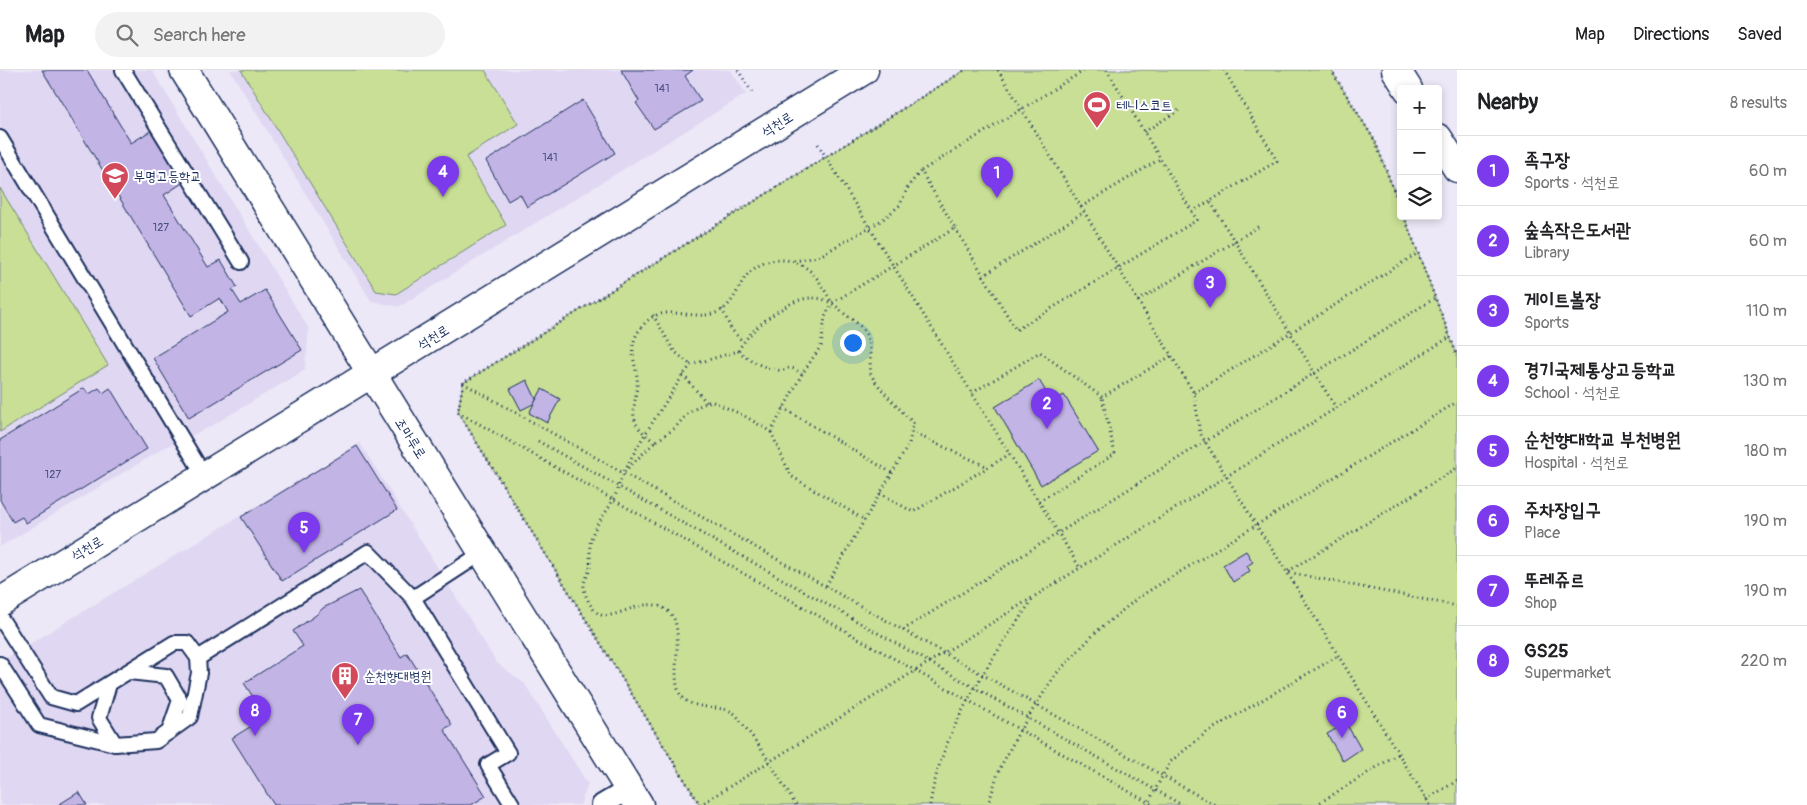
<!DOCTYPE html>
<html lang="en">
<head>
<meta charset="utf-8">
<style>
	:root { --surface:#fff; --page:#f2f2f2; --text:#202124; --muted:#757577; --line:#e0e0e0; --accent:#7c3aed }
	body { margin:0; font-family:Pangolin,"Poor Story",sans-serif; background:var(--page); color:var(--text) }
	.controls { position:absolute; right:15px; top:15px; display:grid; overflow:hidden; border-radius:5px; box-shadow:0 2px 8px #0003 }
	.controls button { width:45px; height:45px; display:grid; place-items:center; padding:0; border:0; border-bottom:1px solid var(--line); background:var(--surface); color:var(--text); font:25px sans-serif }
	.you { position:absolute; left:852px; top:272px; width:18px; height:18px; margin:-12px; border:4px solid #fff; border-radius:50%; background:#1a73e8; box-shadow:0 0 0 8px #1a73e833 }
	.badge { display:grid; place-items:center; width:32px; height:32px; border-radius:50%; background:var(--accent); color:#fff; font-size:16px; font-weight:700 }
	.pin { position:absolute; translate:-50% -41px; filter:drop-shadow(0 1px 2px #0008) }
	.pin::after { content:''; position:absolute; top:26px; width:18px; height:15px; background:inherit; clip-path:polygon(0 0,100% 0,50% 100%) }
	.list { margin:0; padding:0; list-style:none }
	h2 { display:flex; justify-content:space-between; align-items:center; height:65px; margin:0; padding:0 20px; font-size:21px }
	h2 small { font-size:16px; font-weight:400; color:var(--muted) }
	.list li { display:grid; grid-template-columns:32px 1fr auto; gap:15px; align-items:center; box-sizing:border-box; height:70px; padding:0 20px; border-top:1px solid var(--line) }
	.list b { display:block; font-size:19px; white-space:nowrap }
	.list p { margin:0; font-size:16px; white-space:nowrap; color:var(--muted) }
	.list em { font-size:16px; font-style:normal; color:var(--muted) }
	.icon { flex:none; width:28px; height:28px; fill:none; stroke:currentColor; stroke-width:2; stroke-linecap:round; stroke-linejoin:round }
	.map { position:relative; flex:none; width:1457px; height:735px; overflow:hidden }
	header { display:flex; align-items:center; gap:30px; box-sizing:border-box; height:70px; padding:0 25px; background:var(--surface); border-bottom:1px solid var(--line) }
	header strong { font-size:24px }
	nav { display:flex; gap:28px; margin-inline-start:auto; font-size:18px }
	.search { width:350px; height:45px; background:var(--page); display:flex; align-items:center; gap:12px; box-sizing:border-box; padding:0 18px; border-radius:28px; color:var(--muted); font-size:19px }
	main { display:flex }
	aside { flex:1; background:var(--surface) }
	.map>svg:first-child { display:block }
</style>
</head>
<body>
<header>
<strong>Map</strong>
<div class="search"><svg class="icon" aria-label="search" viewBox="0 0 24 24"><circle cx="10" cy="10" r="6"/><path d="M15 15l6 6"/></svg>Search here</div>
<nav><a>Map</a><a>Directions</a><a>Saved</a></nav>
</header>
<main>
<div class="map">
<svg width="1457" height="735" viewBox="0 0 1457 735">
	<rect width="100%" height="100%" fill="#ede8f7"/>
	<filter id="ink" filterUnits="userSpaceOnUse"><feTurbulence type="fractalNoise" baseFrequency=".02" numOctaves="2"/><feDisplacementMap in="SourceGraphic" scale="10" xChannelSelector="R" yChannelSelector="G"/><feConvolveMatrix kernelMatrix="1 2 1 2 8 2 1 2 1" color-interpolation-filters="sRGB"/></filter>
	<g filter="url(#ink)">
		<g fill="#e0d8f2">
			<polygon points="0,0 152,0 309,259 305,300 208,358 166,377 0,477"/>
			<polygon points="230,0 731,0 746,24 399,237 371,231"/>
			<polygon points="360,373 497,593 525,614 588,714 580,735 0,735 0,592"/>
		</g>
		<g fill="#c8df95" stroke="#72877a">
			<polygon points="241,0 485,0 518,54 466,87 506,155 396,224 376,221"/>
			<polygon points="965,0 1331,0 1375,71 1401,139 1401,146 1404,146 1457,285 1457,735 700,735 458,342 463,313"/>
			<polygon points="0,118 108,295 0,362"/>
		</g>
		<g fill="#c2b4e5" stroke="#1b2f5e">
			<polygon points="42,0 87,0 131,73 152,60 184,112 164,125 208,197 221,190 237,217 232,220 241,234 265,220 302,280 189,348 153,288 228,242 220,228 191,246"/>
			<polygon points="621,0 693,0 685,6 701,31 654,59 636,33 639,31"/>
			<polygon points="583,30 615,83 527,137 520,124 508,131 486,91"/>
			<polygon points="527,310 536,329 535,333 521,340 510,319"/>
			<polygon points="1039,310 1052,332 1064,325 1098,381 1041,415 995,337"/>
			<polygon points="84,318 89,324 99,318 103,323 110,318 147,379 26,453 22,447 13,452 0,430 0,370"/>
			<polygon points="542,319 560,329 547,353 529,343"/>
			<polygon points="357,376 397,440 282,511 241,447"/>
			<polygon points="1246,481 1253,492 1247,496 1250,501 1233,512 1223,495"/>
			<polygon points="359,520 401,587 407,583 452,655 444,659 486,726 471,735 274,735 232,668 266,647 244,613 303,576 293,561 316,545 323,538"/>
			<polygon points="1346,653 1361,679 1343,691 1327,664"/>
			<polygon points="79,722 87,735 58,735"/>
		</g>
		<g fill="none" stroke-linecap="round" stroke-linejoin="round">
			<defs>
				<g id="service">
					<polyline points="123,0 241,192"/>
					<polyline points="0,68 205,407"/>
					<polyline points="482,483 413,528 508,683 488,695 512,734 511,735"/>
					<polyline points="0,547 51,627 76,634 174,573 187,573 198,588 199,603 190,647 156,671 115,674 39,655 0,594"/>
					<polyline points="198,588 368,482 413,528"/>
					<polyline points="129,602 166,606 180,630 169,662"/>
					<polyline points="109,614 99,648 115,674"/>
				</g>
				<polyline id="pedestrian" points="602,735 629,719"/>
				<g id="tertiary">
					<polyline points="184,0 639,735"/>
					<polyline points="1396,0 1408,19"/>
					<polyline points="1438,68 1457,98"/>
					<polyline points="0,532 864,0"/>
				</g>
			</defs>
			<use href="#service" stroke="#1b2f5e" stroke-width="18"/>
			<use href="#pedestrian" stroke="#1b2f5e" stroke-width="24"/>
			<use href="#tertiary" stroke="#1b2f5e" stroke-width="31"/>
			<g stroke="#1b2f5e" stroke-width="3" stroke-dasharray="1 4" stroke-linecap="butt">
				<polyline points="738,0 753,24"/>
				<polyline points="998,0 1194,323 1200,363 1256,455 1287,502 1457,536"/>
				<polyline points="1224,0 1277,91 1210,131 1336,338"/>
				<polyline points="1331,0 1375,71 1401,139"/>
				<polyline points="1144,62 1179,40"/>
				<polyline points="818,74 1080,498"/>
				<polyline points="1081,137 1160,89"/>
				<polyline points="1192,142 1210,131"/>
				<polyline points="1404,146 1457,285"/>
				<polyline points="955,158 1016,260 1197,150 1107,0"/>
				<polyline points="794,191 818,187 882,150 900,135 909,115 921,101"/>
				<polyline points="983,206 1084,142"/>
				<polyline points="1138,231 1261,155"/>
				<polyline points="722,239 731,259 743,272"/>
				<polyline points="653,245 674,281 691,295"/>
				<path d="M738 281C750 290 762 298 777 300 790 302 786 292 802 304"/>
				<polyline points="683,305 707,333"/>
				<polyline points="463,313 1215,735"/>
				<polyline points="972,323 1040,282 1102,327 1171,286"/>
				<polyline points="1194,323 1418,183"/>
				<polyline points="783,338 892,403"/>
				<polyline points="458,342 1153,735"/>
				<polyline points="771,362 791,406 865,450"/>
				<polyline points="911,362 988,397"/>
				<polyline points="538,371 1182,735"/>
				<path d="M655 372C628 353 633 346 637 317 639 304 632 291 633 279 633 271 636 264 641 258 663 227 694 256 722 240 733 233 737 220 744 209 760 186 794 183 813 204 821 212 826 223 832 233L955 158 921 101 1085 0"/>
				<polyline points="628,398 655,372 675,358 686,345 699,336 711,331 743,345 771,362 802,304 821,276 825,247 832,233"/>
				<polyline points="880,423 913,442 1010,384"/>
				<polyline points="1039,431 1115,384 1102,327"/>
				<polyline points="903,560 1435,228"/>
				<polyline points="1426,729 1457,711"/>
				<polyline points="700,735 458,342 463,313 965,0"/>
				<polyline points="700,735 1450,267"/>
				<path d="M796 735C779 709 764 680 744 656 741 651 737 645 732 642 721 635 689 641 680 624 669 604 686 559 670 543 647 520 615 553 599 544 591 539 583 523 584 514 585 508 590 503 590 496 591 487 588 475 592 466 596 453 607 442 613 430 618 421 620 411 624 402 640 369 663 337 683 305L691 295 738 281C748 263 767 247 785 237 799 228 816 224 831 233 837 236 841 241 846 245 855 251 865 258 868 270 872 281 869 295 871 304 875 315 904 343 913 353L909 374 826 516"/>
				<path d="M930 735C941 659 992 589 1034 527"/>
				<polyline points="988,735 999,700 1020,660 1055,605 1096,562 1139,527 1457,332"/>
				<polyline points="1147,735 1170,692 1207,662 1338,586"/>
				<polyline points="1316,735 1398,684"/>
				<polyline points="1430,735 1287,502 1457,398"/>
			</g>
			<use href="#service" stroke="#fff" stroke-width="14"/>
			<use href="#pedestrian" stroke="#fff" stroke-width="20"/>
			<use href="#tertiary" stroke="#fff" stroke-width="28"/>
		</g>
	</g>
	<defs>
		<symbol id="stadium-pin" viewBox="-11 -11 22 30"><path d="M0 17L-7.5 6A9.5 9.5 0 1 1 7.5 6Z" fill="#d1495b" stroke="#fff"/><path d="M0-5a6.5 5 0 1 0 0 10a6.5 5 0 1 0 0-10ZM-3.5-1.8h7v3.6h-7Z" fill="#fff"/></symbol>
		<symbol id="school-pin" viewBox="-11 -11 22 30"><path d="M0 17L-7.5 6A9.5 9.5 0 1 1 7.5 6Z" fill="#d1495b" stroke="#fff"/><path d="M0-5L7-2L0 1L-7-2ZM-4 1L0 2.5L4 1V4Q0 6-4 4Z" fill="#fff"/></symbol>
		<symbol id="building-pin" viewBox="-11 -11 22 30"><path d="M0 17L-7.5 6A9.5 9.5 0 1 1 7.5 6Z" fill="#d1495b" stroke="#fff"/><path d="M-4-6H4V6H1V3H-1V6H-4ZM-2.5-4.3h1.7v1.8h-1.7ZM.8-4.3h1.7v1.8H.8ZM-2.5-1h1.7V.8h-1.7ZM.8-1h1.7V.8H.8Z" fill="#fff"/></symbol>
	</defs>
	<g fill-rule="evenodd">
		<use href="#stadium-pin" x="1081" y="19" width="32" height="43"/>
		<use href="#school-pin" x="99" y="90" width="32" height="43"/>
		<use href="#building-pin" x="329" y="590" width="32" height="43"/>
	</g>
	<g text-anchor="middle" stroke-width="4" stroke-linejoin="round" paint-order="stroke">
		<g font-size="11" fill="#455080">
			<text x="662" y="22">141</text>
			<text x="550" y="91">141</text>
			<text x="161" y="161">127</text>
			<text x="53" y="408">127</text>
		</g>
		<g font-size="14" fill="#1b2f5e" stroke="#fff" text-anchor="start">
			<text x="1116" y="40">테니스코트</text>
			<text x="134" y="111">부명고등학교</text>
			<text x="364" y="611">순천향대병원</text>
		</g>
		<g font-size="14" fill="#1b2f5e" stroke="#fff">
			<text transform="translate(777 54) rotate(-32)" y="5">석천로</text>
			<text transform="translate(433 267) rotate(-32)" y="5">석천로</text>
			<text transform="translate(411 368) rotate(58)" y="5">조마루로</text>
			<text transform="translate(87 478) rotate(-31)" y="5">석천로</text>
		</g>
	</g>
</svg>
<div class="controls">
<button>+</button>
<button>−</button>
<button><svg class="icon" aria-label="layers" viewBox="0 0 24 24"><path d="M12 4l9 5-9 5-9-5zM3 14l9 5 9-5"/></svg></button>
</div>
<div class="you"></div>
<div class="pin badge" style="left:997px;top:128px">1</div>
<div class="pin badge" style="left:1047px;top:359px">2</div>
<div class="pin badge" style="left:1210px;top:238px">3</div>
<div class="pin badge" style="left:443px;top:127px">4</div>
<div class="pin badge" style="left:304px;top:483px">5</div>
<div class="pin badge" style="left:1342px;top:668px">6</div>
<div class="pin badge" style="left:358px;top:675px">7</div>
<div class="pin badge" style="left:255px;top:666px">8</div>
</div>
<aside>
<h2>Nearby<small>8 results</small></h2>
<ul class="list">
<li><span class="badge">1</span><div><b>족구장</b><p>Sports · 석천로</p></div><em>60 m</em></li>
<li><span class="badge">2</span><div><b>숲속작은도서관</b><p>Library</p></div><em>60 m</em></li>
<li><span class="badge">3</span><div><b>게이트볼장</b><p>Sports</p></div><em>110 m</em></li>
<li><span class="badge">4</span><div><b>경기국제통상고등학교</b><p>School · 석천로</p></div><em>130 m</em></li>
<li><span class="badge">5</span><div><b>순천향대학교 부천병원</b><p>Hospital · 석천로</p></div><em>180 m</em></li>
<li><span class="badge">6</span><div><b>주차장입구</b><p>Place</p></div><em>190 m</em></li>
<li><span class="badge">7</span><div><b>뚜레쥬르</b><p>Shop</p></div><em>190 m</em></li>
<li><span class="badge">8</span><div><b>GS25</b><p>Supermarket</p></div><em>220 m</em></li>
</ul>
</aside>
</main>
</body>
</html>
